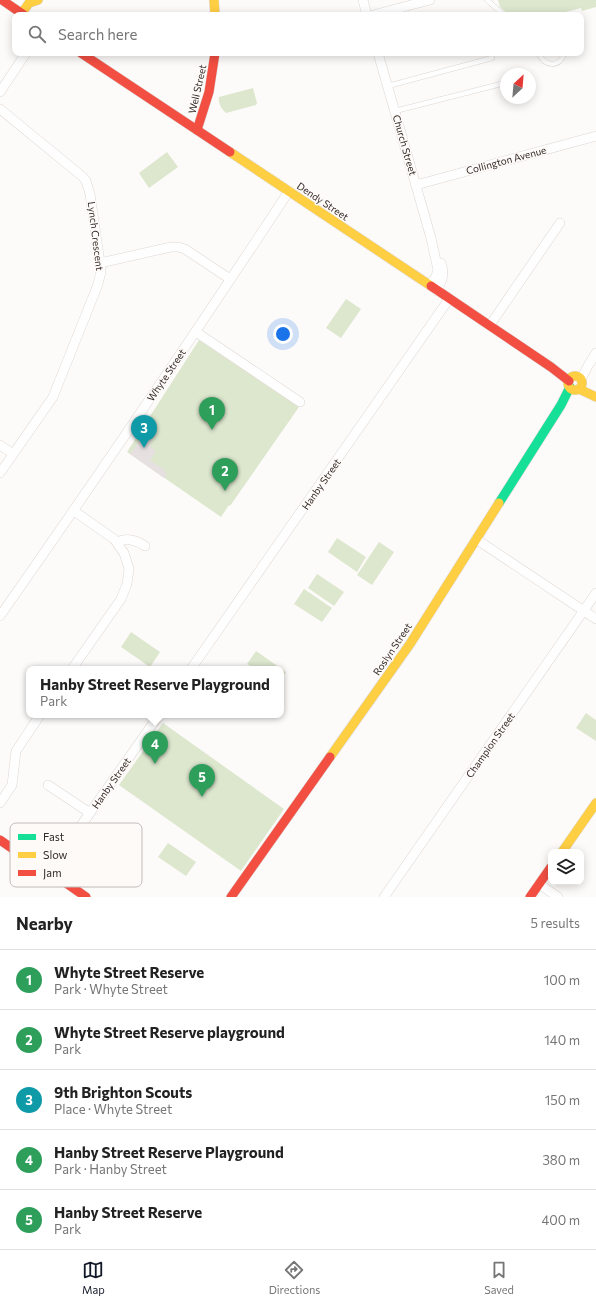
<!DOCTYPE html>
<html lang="en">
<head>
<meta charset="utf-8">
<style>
	:root { --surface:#fff; --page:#f2f2f2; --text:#222; --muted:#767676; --line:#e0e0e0; --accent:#111827 }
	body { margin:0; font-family:Commissioner,sans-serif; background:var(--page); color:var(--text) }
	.controls { position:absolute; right:12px; bottom:12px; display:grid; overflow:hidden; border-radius:8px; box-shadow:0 2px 10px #0003 }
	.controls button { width:36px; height:36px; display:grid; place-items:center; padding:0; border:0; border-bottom:1px solid var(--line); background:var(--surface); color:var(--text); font:20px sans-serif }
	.compass { position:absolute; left:500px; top:68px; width:36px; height:36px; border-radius:50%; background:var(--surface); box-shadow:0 2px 10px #0003; rotate:26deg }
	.you { position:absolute; left:283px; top:334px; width:14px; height:14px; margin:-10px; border:3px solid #fff; border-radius:50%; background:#1a73e8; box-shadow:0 0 0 6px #1a73e833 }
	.badge { display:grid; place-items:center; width:26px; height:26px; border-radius:50%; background:var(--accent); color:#fff; font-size:13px; font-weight:700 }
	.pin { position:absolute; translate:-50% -33px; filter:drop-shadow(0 1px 2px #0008) }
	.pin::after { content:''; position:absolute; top:21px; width:14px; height:12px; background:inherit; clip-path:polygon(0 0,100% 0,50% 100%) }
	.popup { position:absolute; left:26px; top:666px; width:258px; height:52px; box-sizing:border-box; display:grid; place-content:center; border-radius:8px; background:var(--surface); filter:drop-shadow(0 1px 3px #0005); font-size:13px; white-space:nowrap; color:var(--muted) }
	.popup b { font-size:15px; color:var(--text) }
	.popup::after { content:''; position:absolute; left:50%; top:100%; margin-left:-8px; border:8px solid transparent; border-top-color:var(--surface) }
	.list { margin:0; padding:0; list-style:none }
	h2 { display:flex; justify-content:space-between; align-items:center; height:52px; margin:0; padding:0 16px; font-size:17px }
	h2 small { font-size:13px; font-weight:400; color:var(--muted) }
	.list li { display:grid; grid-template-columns:26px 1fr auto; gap:12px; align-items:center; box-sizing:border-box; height:60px; padding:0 16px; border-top:1px solid var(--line) }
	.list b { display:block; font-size:15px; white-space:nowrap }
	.list p { margin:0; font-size:13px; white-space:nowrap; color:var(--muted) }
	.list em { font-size:13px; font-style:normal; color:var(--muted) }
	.icon { flex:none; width:22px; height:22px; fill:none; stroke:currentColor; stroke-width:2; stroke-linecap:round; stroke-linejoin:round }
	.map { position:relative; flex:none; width:596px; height:897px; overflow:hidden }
	.search { position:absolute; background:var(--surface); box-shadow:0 2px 10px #0003; left:12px; right:12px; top:12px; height:44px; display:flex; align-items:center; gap:10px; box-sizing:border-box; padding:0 14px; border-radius:8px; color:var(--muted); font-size:15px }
	.sheet { height:352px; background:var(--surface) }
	nav { display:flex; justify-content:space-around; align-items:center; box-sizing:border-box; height:56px; border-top:1px solid var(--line); background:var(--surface); font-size:11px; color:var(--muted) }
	nav a { display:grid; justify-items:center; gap:2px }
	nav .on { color:var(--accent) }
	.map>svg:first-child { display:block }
</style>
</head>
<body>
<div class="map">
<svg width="596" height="897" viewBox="0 0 596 897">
	<rect width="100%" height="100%" fill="#fdfbf9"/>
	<g fill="#dde7ce">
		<polygon points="498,0 596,0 596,7 582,11 581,8 554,15 509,15 500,7"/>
		<path d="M253 88 257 103 256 105 226 113C221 109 218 103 219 97Z"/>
		<polygon points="167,152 178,167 149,188 139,173"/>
		<polygon points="346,299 361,309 341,338 326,328"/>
		<polygon points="199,340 299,407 230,506 229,505 221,517 127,452"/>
		<polygon points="337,538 366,557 357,572 328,552"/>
		<polygon points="379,542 394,552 372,585 357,575"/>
		<polygon points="317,574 344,592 334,606 308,588"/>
		<polygon points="304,589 332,608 322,622 294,604"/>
		<polygon points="131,632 160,652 150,667 121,647"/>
		<polygon points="256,651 286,672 281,680 281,669 255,669 247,664"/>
		<polygon points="586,713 596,720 596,741 576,728"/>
		<polygon points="163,723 284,809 241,871 119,785"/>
		<polygon points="168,843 196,862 186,876 158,857"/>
	</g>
	<polygon fill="#e6e0e0" points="144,435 152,441 149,445 156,451 150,460 163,469 167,474 164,478 130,454"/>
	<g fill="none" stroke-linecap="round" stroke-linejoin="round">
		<defs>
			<g id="lane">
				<polyline points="487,0 504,15"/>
				<path d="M539 53C543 67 561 68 564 53"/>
				<polyline points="388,86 492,58"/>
				<polyline points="395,111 501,84"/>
			</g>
			<g id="street">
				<polyline points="363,0 367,15"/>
				<polyline points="373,15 430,0"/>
				<polyline points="378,53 431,238 438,270 436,276 430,285"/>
				<polyline points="0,92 26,53"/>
				<polyline points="0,109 83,177 86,181 90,194 100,263 101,272 97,287 53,397 0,473"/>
				<polyline points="416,185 596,136"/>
				<polyline points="100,263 171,247 178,247 185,249 230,279"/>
				<path d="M437 291C442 281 445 274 441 263"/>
				<polyline points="490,325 560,223"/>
				<polyline points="196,332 300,402"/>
				<polyline points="581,379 589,364 596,353"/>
				<polyline points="0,445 13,454"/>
				<polyline points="476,539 596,619"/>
				<path d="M117 542C127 537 136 540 145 546"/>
				<path d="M0 616C98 476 195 334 289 191"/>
				<polyline points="72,669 121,599 127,584 129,569 124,553 114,539 74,511"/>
				<polyline points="191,669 449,299"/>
				<polyline points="48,785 90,813"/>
				<polyline points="0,803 12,785 16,751 40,715"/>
				<polyline points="49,871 159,715"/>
				<polyline points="539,884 558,897"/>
				<polyline points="384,897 596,593"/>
			</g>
			<polyline id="fast" points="499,503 561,405 570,387"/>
			<g id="slow">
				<polyline points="214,0 215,15"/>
				<polyline points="22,13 29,3 38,0"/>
				<polyline points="230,152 431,286"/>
				<circle cx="575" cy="383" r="7"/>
				<polyline points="579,389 596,397"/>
				<polyline points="330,757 410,644 499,503"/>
				<polyline points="562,852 596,803"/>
			</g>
			<g id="jam">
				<polyline points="2,0 24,15"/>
				<polyline points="81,53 230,152"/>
				<polyline points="197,130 209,92 215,53"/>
				<polyline points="431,286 551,367 569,381"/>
				<polyline points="0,840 36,865 49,871 86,897"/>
				<polyline points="231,897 330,757"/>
				<polyline points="530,897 551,867"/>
			</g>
		</defs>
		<use href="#lane" stroke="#dcd7d4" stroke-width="5.5"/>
		<use href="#street" stroke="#dcd7d4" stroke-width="10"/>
		<use href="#fast" stroke="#dcd7d4" stroke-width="10"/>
		<use href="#slow" stroke="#dcd7d4" stroke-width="10"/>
		<use href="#jam" stroke="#dcd7d4" stroke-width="10"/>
		<use href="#lane" stroke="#fffefe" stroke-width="4.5"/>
		<use href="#street" stroke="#fffefe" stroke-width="9"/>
		<use href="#fast" stroke="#16e098" stroke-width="9"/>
		<use href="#slow" stroke="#ffcf43" stroke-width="9"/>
		<use href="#jam" stroke="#f24e42" stroke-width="9"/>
	</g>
	<g text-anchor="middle" stroke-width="3" stroke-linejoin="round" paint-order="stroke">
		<g font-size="10" fill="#332b28" stroke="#fefaf8">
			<text transform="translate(197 89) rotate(-77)" y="4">Well Street</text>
			<text transform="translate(405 145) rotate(74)" y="4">Church Street</text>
			<text transform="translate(506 160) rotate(-15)" y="4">Collington Avenue</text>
			<text transform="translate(323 201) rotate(34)" y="4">Dendy Street</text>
			<text transform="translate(96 236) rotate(83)" y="4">Lynch Crescent</text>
			<text transform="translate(166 375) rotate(-56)" y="4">Whyte Street</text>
			<text transform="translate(321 484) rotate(-55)" y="4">Hanby Street</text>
			<text transform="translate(392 649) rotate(-56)" y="4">Roslyn Street</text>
			<text transform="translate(490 745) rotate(-55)" y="4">Champion Street</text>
			<text transform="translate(111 783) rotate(-55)" y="4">Hanby Street</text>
		</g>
	</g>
	<rect x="10" y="823" width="132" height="64" rx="6" fill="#fefaf8" stroke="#c1bcba" stroke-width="1"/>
	<rect x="18" y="834" width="18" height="6" fill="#16e098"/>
	<rect x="18" y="852" width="18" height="6" fill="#ffcf43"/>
	<rect x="18" y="870" width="18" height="6" fill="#f24e42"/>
	<g font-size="11" fill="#332b28">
		<text x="43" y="841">Fast</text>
		<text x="43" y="859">Slow</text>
		<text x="43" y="877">Jam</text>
	</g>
</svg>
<div class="controls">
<button><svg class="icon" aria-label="layers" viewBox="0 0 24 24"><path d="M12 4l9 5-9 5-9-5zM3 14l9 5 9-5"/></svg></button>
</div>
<svg class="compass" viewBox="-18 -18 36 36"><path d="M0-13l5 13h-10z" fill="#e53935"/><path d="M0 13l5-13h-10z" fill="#767676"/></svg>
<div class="you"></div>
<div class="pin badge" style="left:212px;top:430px;background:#2e9e5b">1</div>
<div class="pin badge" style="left:225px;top:491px;background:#2e9e5b">2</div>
<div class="pin badge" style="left:144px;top:448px;background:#0f9aa8">3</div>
<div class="pin badge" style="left:155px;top:764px;background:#2e9e5b">4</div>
<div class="popup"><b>Hanby Street Reserve Playground</b>Park</div>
<div class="pin badge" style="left:202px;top:797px;background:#2e9e5b">5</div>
<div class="search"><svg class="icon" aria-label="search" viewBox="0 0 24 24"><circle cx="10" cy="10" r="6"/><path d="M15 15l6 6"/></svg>Search here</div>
</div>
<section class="sheet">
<h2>Nearby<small>5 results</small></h2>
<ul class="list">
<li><span class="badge" style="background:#2e9e5b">1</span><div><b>Whyte Street Reserve</b><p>Park · Whyte Street</p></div><em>100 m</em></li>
<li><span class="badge" style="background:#2e9e5b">2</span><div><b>Whyte Street Reserve playground</b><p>Park</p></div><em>140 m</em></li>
<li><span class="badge" style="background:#0f9aa8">3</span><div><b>9th Brighton Scouts</b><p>Place · Whyte Street</p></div><em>150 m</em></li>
<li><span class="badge" style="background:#2e9e5b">4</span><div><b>Hanby Street Reserve Playground</b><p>Park · Hanby Street</p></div><em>380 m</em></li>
<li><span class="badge" style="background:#2e9e5b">5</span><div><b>Hanby Street Reserve</b><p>Park</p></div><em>400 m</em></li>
</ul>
</section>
<nav>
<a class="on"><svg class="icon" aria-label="map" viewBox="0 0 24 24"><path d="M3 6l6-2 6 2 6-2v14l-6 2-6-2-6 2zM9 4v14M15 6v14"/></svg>Map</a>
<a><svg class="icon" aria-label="directions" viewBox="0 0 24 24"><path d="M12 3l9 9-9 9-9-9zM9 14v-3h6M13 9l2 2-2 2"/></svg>Directions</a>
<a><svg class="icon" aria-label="saved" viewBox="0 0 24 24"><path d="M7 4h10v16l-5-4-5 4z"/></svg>Saved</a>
</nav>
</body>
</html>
